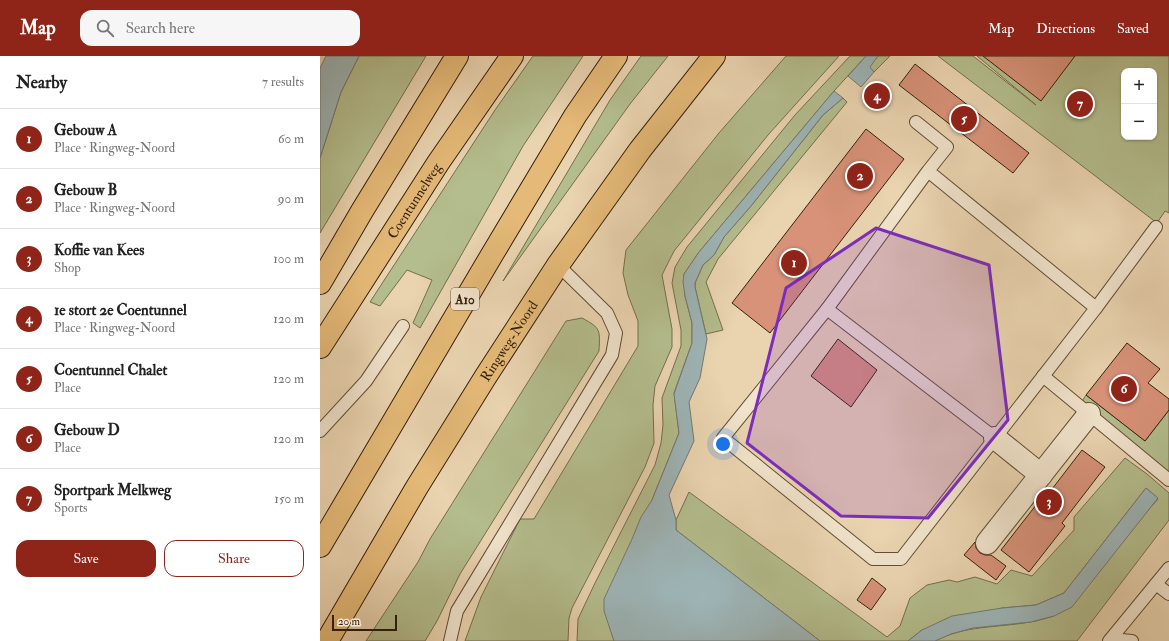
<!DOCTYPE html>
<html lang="en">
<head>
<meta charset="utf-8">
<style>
	:root { --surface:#fff; --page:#f6f6f6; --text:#222; --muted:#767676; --line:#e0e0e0; --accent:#8f2418 }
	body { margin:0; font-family:"IM FELL Double Pica",serif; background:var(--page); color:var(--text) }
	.controls { position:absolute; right:12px; top:12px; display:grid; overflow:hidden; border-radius:8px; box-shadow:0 1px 3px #0004 }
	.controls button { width:36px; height:36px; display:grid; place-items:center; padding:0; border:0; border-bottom:1px solid var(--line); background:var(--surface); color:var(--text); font:20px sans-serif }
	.scale { position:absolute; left:12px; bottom:10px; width:65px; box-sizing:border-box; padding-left:4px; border:2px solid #35200a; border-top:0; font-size:11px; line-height:14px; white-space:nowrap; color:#35200a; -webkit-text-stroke:3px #f1e3cc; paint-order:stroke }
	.you { position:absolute; left:403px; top:388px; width:14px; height:14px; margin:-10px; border:3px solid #fff; border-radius:50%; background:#1a73e8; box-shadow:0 0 0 6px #1a73e833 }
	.badge { display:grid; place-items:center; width:26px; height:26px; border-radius:50%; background:var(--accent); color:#fff; font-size:13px; font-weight:700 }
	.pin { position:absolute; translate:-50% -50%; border:2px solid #fff; box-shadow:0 1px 4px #0006 }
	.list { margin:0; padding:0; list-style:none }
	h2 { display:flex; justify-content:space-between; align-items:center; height:52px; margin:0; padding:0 16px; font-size:17px }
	h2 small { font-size:13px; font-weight:400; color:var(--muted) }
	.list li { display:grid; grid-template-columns:26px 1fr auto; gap:12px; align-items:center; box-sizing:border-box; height:60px; padding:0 16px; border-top:1px solid var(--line) }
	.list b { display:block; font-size:15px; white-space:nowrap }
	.list p { margin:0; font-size:13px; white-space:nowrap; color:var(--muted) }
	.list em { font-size:13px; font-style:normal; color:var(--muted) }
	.actions { display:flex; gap:8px; padding:12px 16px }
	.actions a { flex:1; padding:9px 0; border:1px solid var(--accent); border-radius:12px; text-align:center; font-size:14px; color:var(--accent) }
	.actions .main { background:var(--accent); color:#fff }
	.icon { flex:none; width:22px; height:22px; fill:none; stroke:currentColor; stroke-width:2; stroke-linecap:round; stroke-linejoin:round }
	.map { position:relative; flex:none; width:849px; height:585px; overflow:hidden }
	header { display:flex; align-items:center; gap:24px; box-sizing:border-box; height:56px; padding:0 20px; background:var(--accent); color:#fff }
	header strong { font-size:19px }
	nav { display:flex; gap:22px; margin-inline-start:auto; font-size:14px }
	.search { width:280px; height:36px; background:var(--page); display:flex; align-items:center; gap:10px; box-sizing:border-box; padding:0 14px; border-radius:12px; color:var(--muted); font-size:15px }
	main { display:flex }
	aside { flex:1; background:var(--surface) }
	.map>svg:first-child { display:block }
</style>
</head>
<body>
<header>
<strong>Map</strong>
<div class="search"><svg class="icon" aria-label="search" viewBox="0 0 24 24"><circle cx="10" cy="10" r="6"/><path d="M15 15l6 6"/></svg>Search here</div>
<nav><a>Map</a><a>Directions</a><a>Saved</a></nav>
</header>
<main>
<aside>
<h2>Nearby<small>7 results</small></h2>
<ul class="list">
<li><span class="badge">1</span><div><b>Gebouw A</b><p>Place · Ringweg-Noord</p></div><em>60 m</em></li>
<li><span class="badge">2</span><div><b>Gebouw B</b><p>Place · Ringweg-Noord</p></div><em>90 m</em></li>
<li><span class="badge">3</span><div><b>Koffie van Kees</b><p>Shop</p></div><em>100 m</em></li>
<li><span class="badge">4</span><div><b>1e stort 2e Coentunnel</b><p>Place · Ringweg-Noord</p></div><em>120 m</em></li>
<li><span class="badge">5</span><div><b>Coentunnel Chalet</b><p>Place</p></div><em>120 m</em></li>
<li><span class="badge">6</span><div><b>Gebouw D</b><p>Place</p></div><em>120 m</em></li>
<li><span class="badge">7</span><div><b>Sportpark Melkweg</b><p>Sports</p></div><em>150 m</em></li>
</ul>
<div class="actions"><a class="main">Save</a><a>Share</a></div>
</aside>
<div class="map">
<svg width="849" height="585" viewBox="0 0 849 585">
	<rect width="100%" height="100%" fill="#ead4b0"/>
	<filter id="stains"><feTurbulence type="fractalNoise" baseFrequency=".005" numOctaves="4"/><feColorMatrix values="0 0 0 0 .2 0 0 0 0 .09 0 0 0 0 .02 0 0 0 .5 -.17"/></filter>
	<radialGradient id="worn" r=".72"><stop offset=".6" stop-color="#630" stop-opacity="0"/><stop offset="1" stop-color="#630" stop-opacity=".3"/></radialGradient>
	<g fill="#b4bd8d" stroke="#746e4c" fill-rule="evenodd">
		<polygon points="39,0 106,0 0,177 0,102 21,36"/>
		<polygon points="213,0 263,0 203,90 100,272 93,267 112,224 87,214 60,250 50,246 175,54"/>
		<polygon points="321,0 348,0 310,48 183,225 290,44"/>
		<polygon points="466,0 519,0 448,79 354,195 342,219 352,273 352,291 335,330 333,349 334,387 325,411 252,552 249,562 248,585 145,585 161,541 200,463 214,463 318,290 318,265 308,239 303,217 306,194 399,77"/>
		<polygon points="530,0 546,0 514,35 379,196 364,218 365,240 372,267 372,287 354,337 359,377 332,444 290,571 294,585 257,585 258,563 275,527 335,409 341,387 343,369 342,342 361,290 361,274 352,227 355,211 367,191 475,59"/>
		<polygon points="558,0 570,0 554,16 549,11"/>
		<path d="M618 0H653L716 49 657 0H849V157L845 155 837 167ZM804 15H834V81H804Z"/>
		<polygon points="523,42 527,46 398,203 386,226 403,274 386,278 375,231 375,227 383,209 394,199 404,181 431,150 503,59"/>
		<path d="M262 262C281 272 280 274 279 295L140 518 117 565 105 585H46L98 506 110 483 246 265Z"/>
		<polygon points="766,339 825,385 849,354 849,417 761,347"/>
		<path d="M805 402 827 418 849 437V464L757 585H615C645 569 677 572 710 566 718 565 726 562 734 560L838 443 826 432 744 537 716 549 682 552 602 574 588 585H500L356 474V464L369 436 567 581 580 570 590 542 607 529 629 524 637 526 655 521 677 528 691 514 712 520 754 474V461Z"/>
	</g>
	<g fill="#9db5b7" stroke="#737972">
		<polygon points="6,0 39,0 21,36 0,102 0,12"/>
		<polygon points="546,0 558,0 550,11 554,16 541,31 528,20"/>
		<polygon points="514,35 523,42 503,59 431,150 404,181 394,199 383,209 375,227 375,231 387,283 380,322 369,346 374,385 349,439 356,464 356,474 500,585 294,585 284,555 284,543 312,483 321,461 332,444 359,377 354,338 372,287 372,267 365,240 363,226 364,218 379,196"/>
		<polygon points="826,432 838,442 752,551 734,560 711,566 653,572 631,578 615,585 588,585 602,574 632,560 682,552 716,549 744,537"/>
	</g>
	<g fill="#d89279" stroke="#35200a">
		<polygon points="663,0 755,0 721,45"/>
		<polygon points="595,8 709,97 693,117 579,29"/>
		<polygon points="546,73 584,103 450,277 412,247"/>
		<polygon points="518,283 557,314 531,351 491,320"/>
		<polygon points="807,287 840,313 828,327 849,343 849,354 825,385 766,339"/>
		<polygon points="762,394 785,411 742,467 745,470 709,516 681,494 727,435 729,437"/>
		<polygon points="655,486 656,492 660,497 665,499 671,499 686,510 676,524 644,499"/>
		<polygon points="552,522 566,533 551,554 537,544"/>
	</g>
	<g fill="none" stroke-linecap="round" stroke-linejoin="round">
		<defs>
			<g id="lane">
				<polyline points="596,66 627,91 608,115 776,252 581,503 553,503 403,382 507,253 608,115"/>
				<polyline points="776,252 836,171"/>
				<polyline points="507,253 675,382"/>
				<polyline points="723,320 849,424"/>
				<polyline points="0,375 46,325 83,270"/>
				<polyline points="836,528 849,538"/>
				<polyline points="791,583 812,585"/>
				<polyline points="130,585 137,555 292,299 296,277 287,257 238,209"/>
				<polyline points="789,585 849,512"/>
			</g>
			<g id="street">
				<polyline points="675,382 721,419"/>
				<polyline points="667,487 769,358"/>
			</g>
			<g id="highway">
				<polyline points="0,227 42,155 137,0"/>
				<path id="s1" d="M0 291 118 107 192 0"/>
				<polyline points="0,490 173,197 255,60 296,0"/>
				<path id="s2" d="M7 585 97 431 166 320 238 209 320 94 394 0"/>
			</g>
		</defs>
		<use href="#lane" stroke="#624d34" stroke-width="14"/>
		<use href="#street" stroke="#624d34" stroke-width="24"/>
		<use href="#highway" stroke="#35200a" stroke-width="24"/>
		<use href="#lane" stroke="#f1e3cc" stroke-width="12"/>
		<use href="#street" stroke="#f1e3cc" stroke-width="22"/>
		<use href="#highway" stroke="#e5ba78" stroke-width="22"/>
	</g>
	<path fill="#7b2cbf" fill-opacity="0.2" stroke="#7b2cbf" stroke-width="3" stroke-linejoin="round" d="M556 172 669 209 688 364 608 462 521 460 427 387 466 232Z"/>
	<g text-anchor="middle" stroke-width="4" stroke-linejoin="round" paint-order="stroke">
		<rect fill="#f1e3cc" stroke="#6d5a44" stroke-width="1" x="131" y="232" width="28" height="22" rx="3"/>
		<g font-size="13" font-weight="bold" fill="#35200a">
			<text x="145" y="248">A10</text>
		</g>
		<g font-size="14" fill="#35200a" stroke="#f1e3cc">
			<text dy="5" stroke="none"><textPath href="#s1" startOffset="174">Coentunnelweg</textPath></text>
			<text dy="5" stroke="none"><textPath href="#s2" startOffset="351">Ringweg-Noord</textPath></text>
		</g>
	</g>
	<rect width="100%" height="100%" filter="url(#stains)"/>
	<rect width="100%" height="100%" fill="url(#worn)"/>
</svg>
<div class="controls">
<button>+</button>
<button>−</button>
</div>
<div class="scale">20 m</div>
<div class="you"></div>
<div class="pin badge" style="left:474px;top:207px">1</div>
<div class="pin badge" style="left:540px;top:120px">2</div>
<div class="pin badge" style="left:729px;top:446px">3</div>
<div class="pin badge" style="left:557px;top:40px">4</div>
<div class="pin badge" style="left:644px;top:63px">5</div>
<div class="pin badge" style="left:804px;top:333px">6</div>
<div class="pin badge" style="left:760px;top:48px">7</div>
</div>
</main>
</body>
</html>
